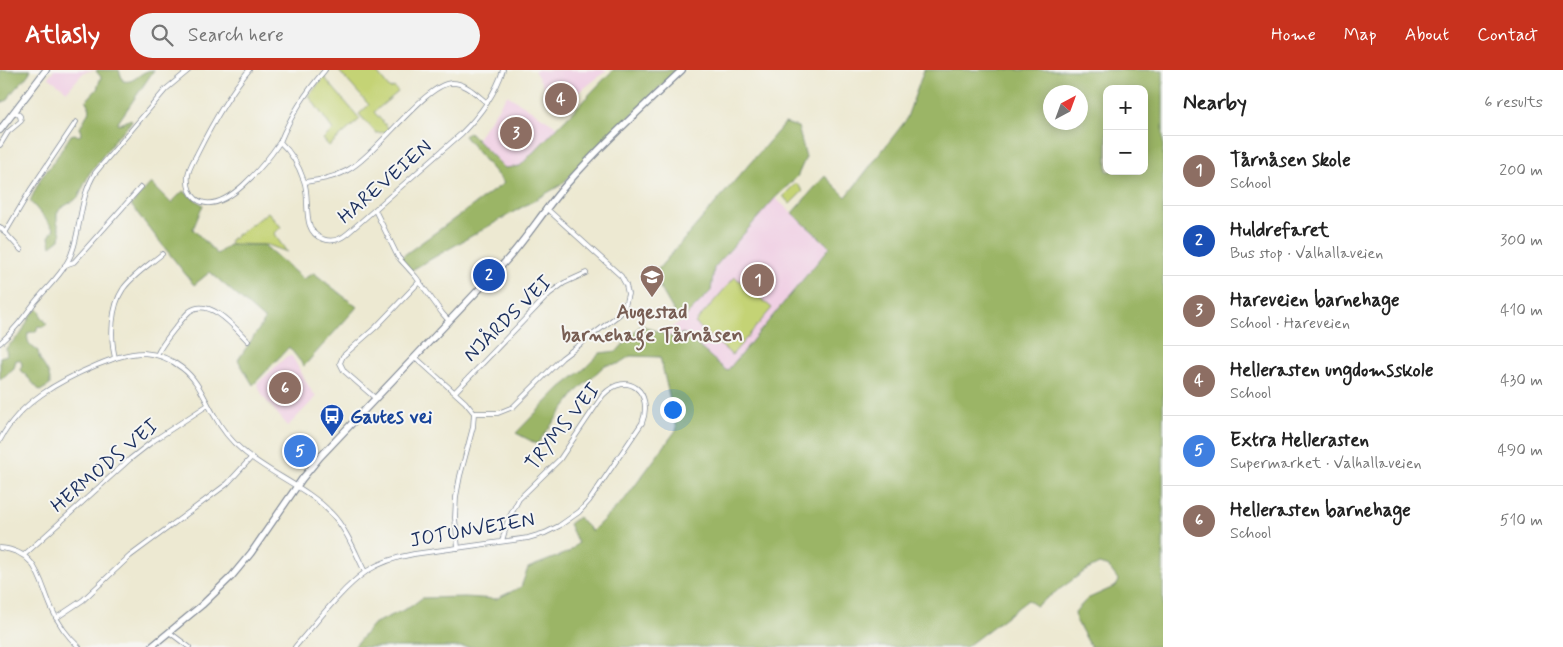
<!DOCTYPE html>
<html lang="en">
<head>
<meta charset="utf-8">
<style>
	:root { --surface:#fff; --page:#f2f2f2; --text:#222; --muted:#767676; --line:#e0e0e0; --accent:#c8321e }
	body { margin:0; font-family:Mynerve,sans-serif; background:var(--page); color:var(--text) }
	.controls { position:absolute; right:15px; top:15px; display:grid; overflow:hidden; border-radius:10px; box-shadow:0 2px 12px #0003 }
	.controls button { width:45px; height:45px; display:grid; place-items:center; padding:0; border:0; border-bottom:1px solid var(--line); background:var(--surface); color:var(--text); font:25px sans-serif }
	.compass { position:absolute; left:1043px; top:15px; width:45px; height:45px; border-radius:50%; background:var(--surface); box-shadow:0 2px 12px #0003; rotate:41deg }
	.you { position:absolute; left:672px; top:339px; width:18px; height:18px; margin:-12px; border:4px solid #fff; border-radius:50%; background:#1a73e8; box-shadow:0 0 0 8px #1a73e833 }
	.badge { display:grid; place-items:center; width:32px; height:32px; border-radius:50%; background:var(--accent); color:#fff; font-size:16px; font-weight:700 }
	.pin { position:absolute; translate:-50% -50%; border:2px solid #fff; box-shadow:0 1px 5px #0006 }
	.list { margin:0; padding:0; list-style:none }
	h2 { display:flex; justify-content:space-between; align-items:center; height:65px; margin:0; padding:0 20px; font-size:21px }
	h2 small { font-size:16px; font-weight:400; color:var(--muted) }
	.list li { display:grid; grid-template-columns:32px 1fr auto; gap:15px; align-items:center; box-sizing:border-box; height:70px; padding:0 20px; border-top:1px solid var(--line) }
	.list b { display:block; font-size:19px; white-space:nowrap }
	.list p { margin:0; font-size:16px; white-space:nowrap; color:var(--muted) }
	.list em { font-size:16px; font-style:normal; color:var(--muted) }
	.icon { flex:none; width:28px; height:28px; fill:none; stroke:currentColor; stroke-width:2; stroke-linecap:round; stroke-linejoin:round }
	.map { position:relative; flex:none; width:1163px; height:577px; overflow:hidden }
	header { display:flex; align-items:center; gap:30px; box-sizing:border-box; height:70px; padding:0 25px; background:var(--accent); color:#fff }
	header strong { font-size:24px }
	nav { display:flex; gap:28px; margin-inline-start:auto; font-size:18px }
	.search { width:350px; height:45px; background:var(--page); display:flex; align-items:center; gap:12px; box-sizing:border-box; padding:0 18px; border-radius:28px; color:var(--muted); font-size:19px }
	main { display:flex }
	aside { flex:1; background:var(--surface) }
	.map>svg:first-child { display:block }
</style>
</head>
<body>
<header>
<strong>Atlasly</strong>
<div class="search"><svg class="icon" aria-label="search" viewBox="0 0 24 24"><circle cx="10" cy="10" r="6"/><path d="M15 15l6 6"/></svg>Search here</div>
<nav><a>Home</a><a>Map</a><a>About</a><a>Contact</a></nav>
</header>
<main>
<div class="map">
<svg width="1163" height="577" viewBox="0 0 1163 577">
	<rect width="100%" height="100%" fill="#f6f6f2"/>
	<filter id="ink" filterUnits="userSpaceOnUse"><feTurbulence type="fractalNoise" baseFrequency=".02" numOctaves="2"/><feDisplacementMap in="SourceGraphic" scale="10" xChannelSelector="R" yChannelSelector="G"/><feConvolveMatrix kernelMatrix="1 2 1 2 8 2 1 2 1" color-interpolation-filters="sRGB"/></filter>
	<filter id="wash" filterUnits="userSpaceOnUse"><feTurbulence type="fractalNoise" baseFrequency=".0096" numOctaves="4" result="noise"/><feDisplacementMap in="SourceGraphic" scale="20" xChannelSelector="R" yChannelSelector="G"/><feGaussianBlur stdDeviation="1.12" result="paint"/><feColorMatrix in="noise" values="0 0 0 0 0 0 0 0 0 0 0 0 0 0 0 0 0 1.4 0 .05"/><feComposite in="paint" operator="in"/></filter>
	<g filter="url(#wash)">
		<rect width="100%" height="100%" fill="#ede9d2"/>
		<g fill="#f0d0e4">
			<polygon points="54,0 97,0 84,2 67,21 48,7"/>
			<polygon points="534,0 607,0 557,40"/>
			<polygon points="507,25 558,57 520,96 505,98 476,70"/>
			<polygon points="775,128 830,176 727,302 683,264 674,268 662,263 680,252 711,221 714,198"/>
			<polygon points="287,286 292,286 312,322 317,326 288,356 264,328 257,314"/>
		</g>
		<g fill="#c4d375" stroke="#70816a">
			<polygon points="338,0 375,0 390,19 394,17 398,22 374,42 390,60 387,62 376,63 359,44 369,35"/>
			<polygon points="324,7 360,49 329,76 323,69 333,60 309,26"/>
			<polygon points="796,113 803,121 790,134 783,126"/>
			<polygon points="268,142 281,157 274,164 287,182 268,175 231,174 229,171"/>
			<polygon points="735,207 772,238 732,285 695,253"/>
		</g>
		<g fill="#9bb566" stroke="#5b7262" fill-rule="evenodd">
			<path d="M0 0H31C25 12 13 17 8 30L0 33Z"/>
			<path d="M97 0H119L123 11C136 14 139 0 154 0L117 54 118 55 131 49 132 50C127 60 114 66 112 74L89 104 79 126 75 130 61 138 57 143V151L61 164 60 169 51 176 49 167 54 159 30 131 41 108 55 90 71 65 75 64 78 66 81 65 80 58 90 39 86 31 97 19 101 7 96 1Z"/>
			<polygon points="613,0 677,0 561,115 410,201 400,188 504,113 464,66 469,62 505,98 520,96"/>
			<path d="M924 0H1163V577H1091L1076 550 1075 542 1087 529 1116 516 1119 511 1109 497 1099 494 1085 501 1036 536 1028 530 966 577H354L373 554 410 537 422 528 465 527 496 529 521 517 528 498 569 482 578 473 569 454 578 447 592 461 625 429 677 359 660 287 630 286 618 294 605 295 577 321 537 374 516 363 560 318 584 299 600 283 617 281 641 255 674 268 683 263 727 301 830 177 792 143 825 106 846 127 906 50ZM1107 19H1144V101H1107ZM1050 22H1080V52H1050Z"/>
			<polygon points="785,53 798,57 806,87 797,107 775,128 714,198 711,221 680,252 653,205"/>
			<polygon points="151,113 171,133 183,121 203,135 193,159 217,184 229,175 264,175 303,209 314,203 357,237 304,296 289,277 253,315 238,290 265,250 210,202 194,215 131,135"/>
			<path d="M38 239 41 242 40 244 47 254 43 257 38 256 36 262H31L28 263C26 273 31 276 38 281 39 295 51 298 50 315L40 321 21 300 22 294 20 290H16L14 298 0 310V287L7 285 6 279 7 277 21 264 31 244Z"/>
		</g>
	</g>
	<g filter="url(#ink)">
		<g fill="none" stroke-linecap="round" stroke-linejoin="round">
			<defs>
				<g id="street">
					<path d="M249 0C228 25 212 54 197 84 194 90 189 98 188 105 187 114 189 123 196 129 223 149 267 91 280 72"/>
					<path d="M325 0C306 22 291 45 280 72 291 82 299 96 304 111 311 129 300 161 323 169 333 173 341 169 348 163L461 64C479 46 495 25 503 0"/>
					<polyline points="0,75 8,62 21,51 20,46 15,41"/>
					<path d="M305 112C319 110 333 108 346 101 376 86 424 15 451 13 465 12 477 25 487 33"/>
					<polyline points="375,140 398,187 416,207 442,243 449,251"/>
					<polyline points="0,157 21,180"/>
					<polyline points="5,163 31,119 76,52"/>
					<polyline points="65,195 74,192 141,117"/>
					<path d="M0 273C14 261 24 247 35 232 49 215 68 199 74 176 81 152 81 125 95 103L166 19 189 0"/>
					<path d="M157 285C162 274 170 265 177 256 181 251 185 245 190 241 210 227 235 258 248 271"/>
					<polyline points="415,287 465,332 474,343 473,357 460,406 456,427 455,448 458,478"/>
					<path d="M115 288C110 267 111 237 123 219 133 205 149 195 162 184"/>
					<polyline points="455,322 549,224 564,213 586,203"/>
					<polyline points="375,328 344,301 340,293 343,286 376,257 420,211"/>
					<polyline points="474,343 498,343 513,337 562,288 620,244 625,236 628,224 626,215 621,206 546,138"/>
					<path d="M0 370C20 332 59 311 97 295 112 289 127 283 144 283 158 284 172 290 182 298 198 310 204 328 214 345 221 358 230 370 242 380 268 403 308 418 331 443 346 458 356 484 365 502"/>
					<path d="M0 478C38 481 39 510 52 539 58 553 67 566 79 577"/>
					<polyline points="24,485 130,389 153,371 208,335"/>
					<polyline points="56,548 83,530 130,486 227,414 251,388"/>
					<polyline points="169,562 189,577"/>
					<path d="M295 577C315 554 342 518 367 501 381 492 397 487 414 484L528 468 545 463 559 456 579 442 589 431 642 353C654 323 628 299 603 325L560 389 519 429 508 450 502 471"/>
				</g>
				<path id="secondary" d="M151 577 202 535 232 506 251 483 302 409 320 387 505 192C527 168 543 141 565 116 601 75 642 38 682 0"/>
				<polyline id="primary" points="0,60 46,0"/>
			</defs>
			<use href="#street" stroke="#848c98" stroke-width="5.5"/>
			<use href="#secondary" stroke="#848c98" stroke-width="8"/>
			<use href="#primary" stroke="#848c98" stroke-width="8"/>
			<use href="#street" stroke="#fff" stroke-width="4"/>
			<use href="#secondary" stroke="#fff" stroke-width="5.5"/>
			<use href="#primary" stroke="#fff" stroke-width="6"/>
		</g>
	</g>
	<defs>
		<symbol id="school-pin" viewBox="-11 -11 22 30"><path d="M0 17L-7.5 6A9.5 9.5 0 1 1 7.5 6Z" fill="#8d6e63" stroke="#f6f6f2"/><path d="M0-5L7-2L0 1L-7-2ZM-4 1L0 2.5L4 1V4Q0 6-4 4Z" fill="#fff"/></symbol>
		<symbol id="bus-pin" viewBox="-11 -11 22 30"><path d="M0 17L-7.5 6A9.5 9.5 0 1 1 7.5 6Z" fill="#1a4fb4" stroke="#f6f6f2"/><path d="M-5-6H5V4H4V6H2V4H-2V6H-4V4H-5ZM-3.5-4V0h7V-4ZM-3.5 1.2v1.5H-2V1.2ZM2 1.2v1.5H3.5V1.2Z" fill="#fff"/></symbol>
	</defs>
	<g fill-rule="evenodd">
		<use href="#school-pin" x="638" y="193" width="28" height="38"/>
		<use href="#bus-pin" x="318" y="332" width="28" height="38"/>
	</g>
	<g text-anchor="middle" stroke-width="4" stroke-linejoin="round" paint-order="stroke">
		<g font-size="20" fill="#1b2f5e" stroke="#f6f6f2">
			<text transform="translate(384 111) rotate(-41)" y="7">HAREVEIEN</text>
			<text transform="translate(507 248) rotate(-44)" y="7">NJÅRDS VEI</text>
			<text transform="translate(562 356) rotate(-51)" y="7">TRYMS VEI</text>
			<text transform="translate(104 395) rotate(-40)" y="7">HERMODS VEI</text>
			<text transform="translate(472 459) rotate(-10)" y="7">JOTUNVEIEN</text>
		</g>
		<g font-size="20" font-weight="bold" fill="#785e54" stroke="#f6f6f2">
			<text x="652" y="248">Augestad<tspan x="652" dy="23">barnehage Tårnåsen</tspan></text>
		</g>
		<g font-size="20" font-weight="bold" fill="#164399" stroke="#f6f6f2" text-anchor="start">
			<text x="350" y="353">Gautes vei</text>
		</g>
	</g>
</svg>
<div class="controls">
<button>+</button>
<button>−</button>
</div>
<svg class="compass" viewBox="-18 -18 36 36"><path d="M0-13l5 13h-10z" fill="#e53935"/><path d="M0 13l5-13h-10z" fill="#767676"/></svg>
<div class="you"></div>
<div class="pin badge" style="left:758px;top:210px;background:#8d6e63">1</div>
<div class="pin badge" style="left:489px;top:205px;background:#1a4fb4">2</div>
<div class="pin badge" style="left:516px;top:63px;background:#8d6e63">3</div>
<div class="pin badge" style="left:561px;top:29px;background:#8d6e63">4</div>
<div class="pin badge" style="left:300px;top:381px;background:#3f7fe0">5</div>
<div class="pin badge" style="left:285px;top:318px;background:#8d6e63">6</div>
</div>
<aside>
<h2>Nearby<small>6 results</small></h2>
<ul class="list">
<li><span class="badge" style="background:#8d6e63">1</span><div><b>Tårnåsen skole</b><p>School</p></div><em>200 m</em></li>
<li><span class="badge" style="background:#1a4fb4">2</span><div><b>Huldrefaret</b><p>Bus stop · Valhallaveien</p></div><em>300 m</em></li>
<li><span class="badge" style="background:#8d6e63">3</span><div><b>Hareveien barnehage</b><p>School · Hareveien</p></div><em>410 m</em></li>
<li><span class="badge" style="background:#8d6e63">4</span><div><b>Hellerasten ungdomsskole</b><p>School</p></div><em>430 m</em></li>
<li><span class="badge" style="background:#3f7fe0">5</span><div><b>Extra Hellerasten</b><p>Supermarket · Valhallaveien</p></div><em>490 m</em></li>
<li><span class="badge" style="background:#8d6e63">6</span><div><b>Hellerasten barnehage</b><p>School</p></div><em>510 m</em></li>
</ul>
</aside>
</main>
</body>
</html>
